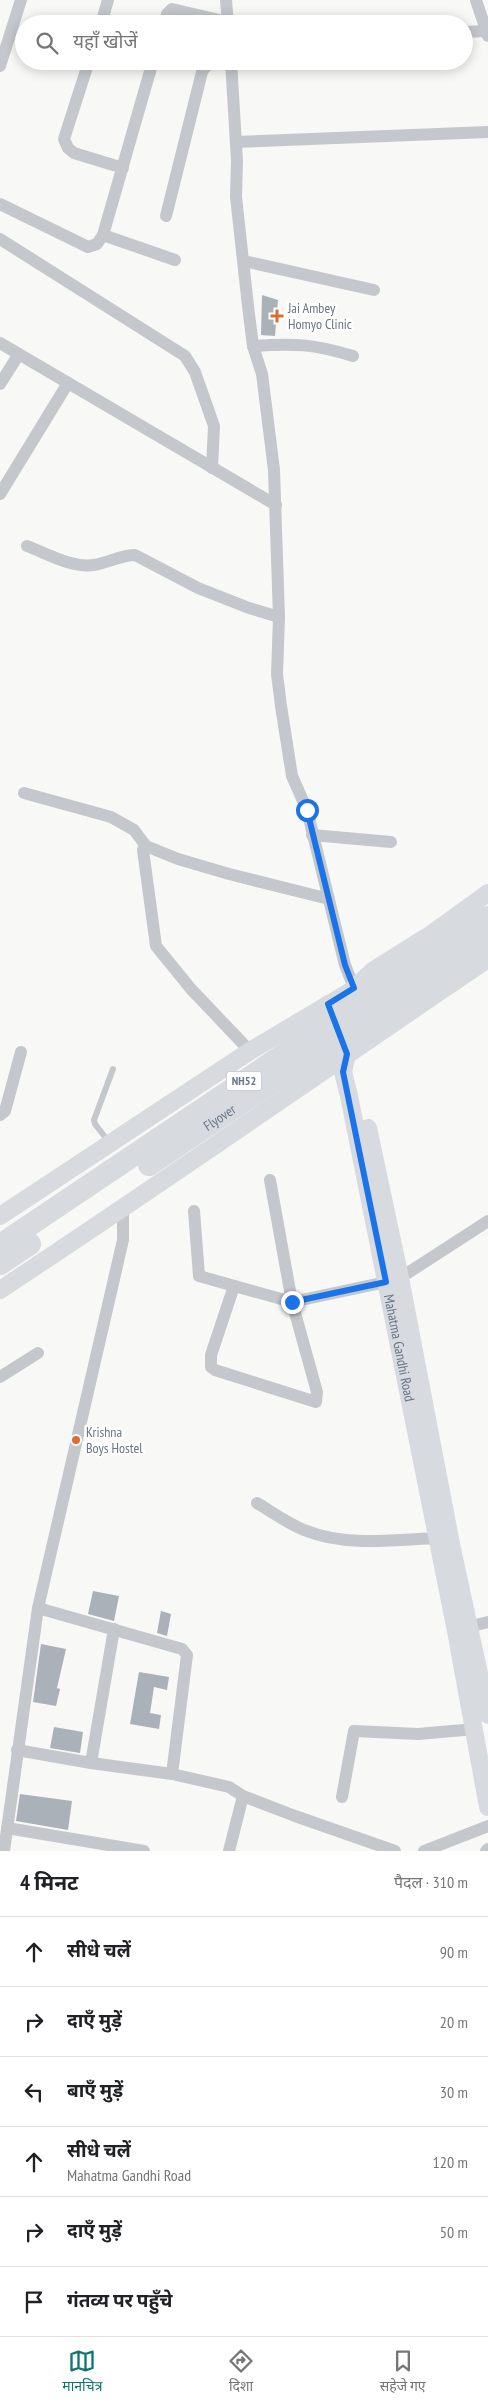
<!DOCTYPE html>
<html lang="hi">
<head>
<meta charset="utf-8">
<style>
	:root { --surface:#fff; --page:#f6f6f6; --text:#202124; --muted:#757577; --line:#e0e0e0; --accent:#0f766e }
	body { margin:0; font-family:"PT Sans Narrow","Noto Sans Devanagari",sans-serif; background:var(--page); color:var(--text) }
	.stop { position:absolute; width:15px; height:15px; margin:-11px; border:4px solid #1a73e8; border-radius:50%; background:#fff }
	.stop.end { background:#1a73e8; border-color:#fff; box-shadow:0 1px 5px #0008 }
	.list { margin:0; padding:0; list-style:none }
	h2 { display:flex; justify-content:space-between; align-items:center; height:65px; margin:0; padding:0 20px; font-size:21px }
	h2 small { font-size:16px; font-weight:400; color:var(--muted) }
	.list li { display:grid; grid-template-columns:32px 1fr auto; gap:15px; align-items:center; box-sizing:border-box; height:70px; padding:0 20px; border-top:1px solid var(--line) }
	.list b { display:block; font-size:19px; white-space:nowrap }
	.list p { margin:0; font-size:16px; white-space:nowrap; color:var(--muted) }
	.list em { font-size:16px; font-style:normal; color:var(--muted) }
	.icon { flex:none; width:28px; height:28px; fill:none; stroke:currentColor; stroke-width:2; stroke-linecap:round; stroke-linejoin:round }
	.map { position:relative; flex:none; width:488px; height:1851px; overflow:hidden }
	.search { position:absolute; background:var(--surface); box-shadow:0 2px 12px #0003; left:15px; right:15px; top:15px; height:55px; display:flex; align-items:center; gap:12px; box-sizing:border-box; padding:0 18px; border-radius:28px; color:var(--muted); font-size:19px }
	.sheet { height:485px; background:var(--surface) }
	nav { display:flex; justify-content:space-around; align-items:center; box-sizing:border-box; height:70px; border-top:1px solid var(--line); background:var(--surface); font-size:14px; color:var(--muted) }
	nav a { display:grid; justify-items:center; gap:2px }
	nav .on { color:var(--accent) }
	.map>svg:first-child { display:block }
</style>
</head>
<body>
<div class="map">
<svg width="488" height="1851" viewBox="0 0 488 1851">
	<rect width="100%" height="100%" fill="#f8f8f6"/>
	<g fill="#abb1b8">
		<polygon points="262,295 278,300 275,336 261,335"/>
		<polygon points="93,1591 119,1596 114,1621 88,1614"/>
		<polygon points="161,1611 171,1614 167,1636 157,1633"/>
		<polygon points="41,1644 66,1649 57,1688 60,1689 56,1706 33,1702"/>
		<polygon points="139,1672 169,1677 167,1690 154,1687 150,1713 161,1715 159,1729 130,1724"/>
		<polygon points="54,1727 83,1732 80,1753 50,1748"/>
		<polygon points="20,1794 72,1801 68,1830 16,1821"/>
	</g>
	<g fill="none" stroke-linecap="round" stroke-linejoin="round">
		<polyline stroke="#c4c7cb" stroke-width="6" points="109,1142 95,1124 94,1120 113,1069"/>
		<g stroke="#c4c7cb" stroke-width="12">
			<polyline points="226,0 228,24"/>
			<polyline points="476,0 488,36"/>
			<polyline points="101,24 108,0"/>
			<polyline points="164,24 167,14 172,9 228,22"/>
			<polyline points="464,32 486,31"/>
			<polyline points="89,61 64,139 68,148 74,153 123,168"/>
			<polyline points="231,61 237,161 236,197 248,306 253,346 262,374 274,470 279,617 277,674 281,706 292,776 307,810 345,965 354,988"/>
			<polyline points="0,66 21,0"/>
			<polyline points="236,142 488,132"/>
			<polyline points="0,204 88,247 97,244 103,235 153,61"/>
			<path d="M166 216 202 72C208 60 219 64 231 65"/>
			<polyline points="103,235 175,260"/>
			<polyline points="0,239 185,356 195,372 214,426 212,468"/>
			<polyline points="244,261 374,290"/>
			<polyline points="0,343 276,505"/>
			<path d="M253 346C294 343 314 344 353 356"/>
			<polyline points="0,384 19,354"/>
			<polyline points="0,494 68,383"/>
			<path d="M27 546C48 554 71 568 94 565 108 563 121 555 135 555L198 588 249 608 279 617"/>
			<polyline points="24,793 111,817 134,830 146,846"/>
			<polyline points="312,835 391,842"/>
			<polyline points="250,1051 191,989 156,946 143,850 146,846 178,859 229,874 329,899"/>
			<polyline points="0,1115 5,1111 21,1052"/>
			<polyline points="194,1211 199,1276 292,1302 386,1282 400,1278 488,1221"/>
			<polyline points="234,1286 211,1355 211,1367 215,1370 316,1402 317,1392 292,1302 270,1180"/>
			<polyline points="0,1377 38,1353"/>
			<path d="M257 1503C272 1512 287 1523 304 1530 346 1547 393 1540 437 1538"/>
			<polyline points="38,1608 182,1649 187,1655 172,1774"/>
			<polyline points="463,1628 488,1622"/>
			<polyline points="17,1750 91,1763 172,1774 229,1787 243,1796 295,1816 395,1851"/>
			<polyline points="91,1763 114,1629"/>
			<polyline points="342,1797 354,1731 418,1734 475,1729"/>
			<polyline points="7,1828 144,1851"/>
			<polyline points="4,1851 38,1608 123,1240 123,1209"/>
			<polyline points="229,1851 243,1796"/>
			<polyline points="424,1851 488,1826"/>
			<polyline points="486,1851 488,1849"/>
		</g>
		<g stroke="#d7dadf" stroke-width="18">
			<polyline points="328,1004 339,1031"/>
			<path id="s1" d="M347 1054 343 1072 349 1096 456 1631 488 1807"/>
			<polyline points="368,1128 400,1278 452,1549 488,1715"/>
			<polyline points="0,1216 250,1051 351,991 374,970 430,935 488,893"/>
			<path d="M0 1290C164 1182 325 1069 488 959"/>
		</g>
		<g stroke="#d7dadf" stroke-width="22">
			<path id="s2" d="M149 1165 488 937"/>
			<polyline points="0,1245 488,917"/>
			<polyline points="0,1264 30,1244"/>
		</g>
	</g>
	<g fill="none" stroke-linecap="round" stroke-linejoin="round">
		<polyline stroke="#1a73e8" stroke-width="6" points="292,1302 386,1282 343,1072 347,1054 328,1004 354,988 345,965 307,810"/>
	</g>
	<g fill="#db6d33" stroke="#fff" stroke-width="2">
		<path d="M274.5 308.5h5v5h5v5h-5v5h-5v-5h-5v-5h5z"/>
		<circle cx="76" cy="1440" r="5"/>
	</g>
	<g text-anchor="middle" stroke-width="5" stroke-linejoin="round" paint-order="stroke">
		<rect fill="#fff" stroke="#969eaa" stroke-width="1" x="226.5" y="1071.5" width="35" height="19" rx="4"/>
		<g font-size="12" font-weight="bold" fill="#697585">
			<text x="244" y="1085">NH52</text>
		</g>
		<g font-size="14" fill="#697585" stroke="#fff" text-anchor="start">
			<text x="288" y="313">Jai Ambey<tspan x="288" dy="16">Homyo Clinic</tspan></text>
			<text x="86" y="1437">Krishna<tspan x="86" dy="16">Boys Hostel</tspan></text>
		</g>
		<g font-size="14" fill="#697585" stroke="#fff">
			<text dy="5" stroke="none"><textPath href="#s2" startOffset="85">Flyover</textPath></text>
			<text dy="5" stroke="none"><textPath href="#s1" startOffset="300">Mahatma Gandhi Road</textPath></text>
		</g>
	</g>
</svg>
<div class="stop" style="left:307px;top:810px"></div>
<div class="stop end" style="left:292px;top:1302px"></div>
<div class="search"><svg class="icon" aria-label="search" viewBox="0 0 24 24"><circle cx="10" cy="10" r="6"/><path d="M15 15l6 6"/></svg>यहाँ खोजें</div>
</div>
<section class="sheet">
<h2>4 मिनट<small>पैदल · 310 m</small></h2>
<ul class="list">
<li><svg class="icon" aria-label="ahead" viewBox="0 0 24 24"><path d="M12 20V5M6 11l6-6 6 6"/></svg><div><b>सीधे चलें</b></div><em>90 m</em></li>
<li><svg class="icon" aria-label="right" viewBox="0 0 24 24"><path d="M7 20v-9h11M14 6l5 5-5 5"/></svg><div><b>दाएँ मुड़ें</b></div><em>20 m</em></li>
<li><svg class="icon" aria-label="left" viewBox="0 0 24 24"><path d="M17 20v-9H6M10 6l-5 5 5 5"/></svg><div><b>बाएँ मुड़ें</b></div><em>30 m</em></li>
<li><svg class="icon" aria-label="ahead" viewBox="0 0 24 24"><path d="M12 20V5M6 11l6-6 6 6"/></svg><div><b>सीधे चलें</b><p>Mahatma Gandhi Road</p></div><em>120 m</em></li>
<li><svg class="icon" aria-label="right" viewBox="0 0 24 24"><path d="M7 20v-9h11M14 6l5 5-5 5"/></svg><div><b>दाएँ मुड़ें</b></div><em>50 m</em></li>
<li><svg class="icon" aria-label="arrive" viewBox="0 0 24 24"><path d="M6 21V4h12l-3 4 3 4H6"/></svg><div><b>गंतव्य पर पहुँचे</b></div></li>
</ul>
</section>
<nav>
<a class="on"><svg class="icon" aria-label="map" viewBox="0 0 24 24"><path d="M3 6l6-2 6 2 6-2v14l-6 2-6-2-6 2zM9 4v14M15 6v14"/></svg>मानचित्र</a>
<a><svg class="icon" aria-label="directions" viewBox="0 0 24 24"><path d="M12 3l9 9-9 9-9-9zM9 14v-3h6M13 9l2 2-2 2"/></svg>दिशा</a>
<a><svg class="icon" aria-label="saved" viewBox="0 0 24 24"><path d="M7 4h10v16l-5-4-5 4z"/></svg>सहेजे गए</a>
</nav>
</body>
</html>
